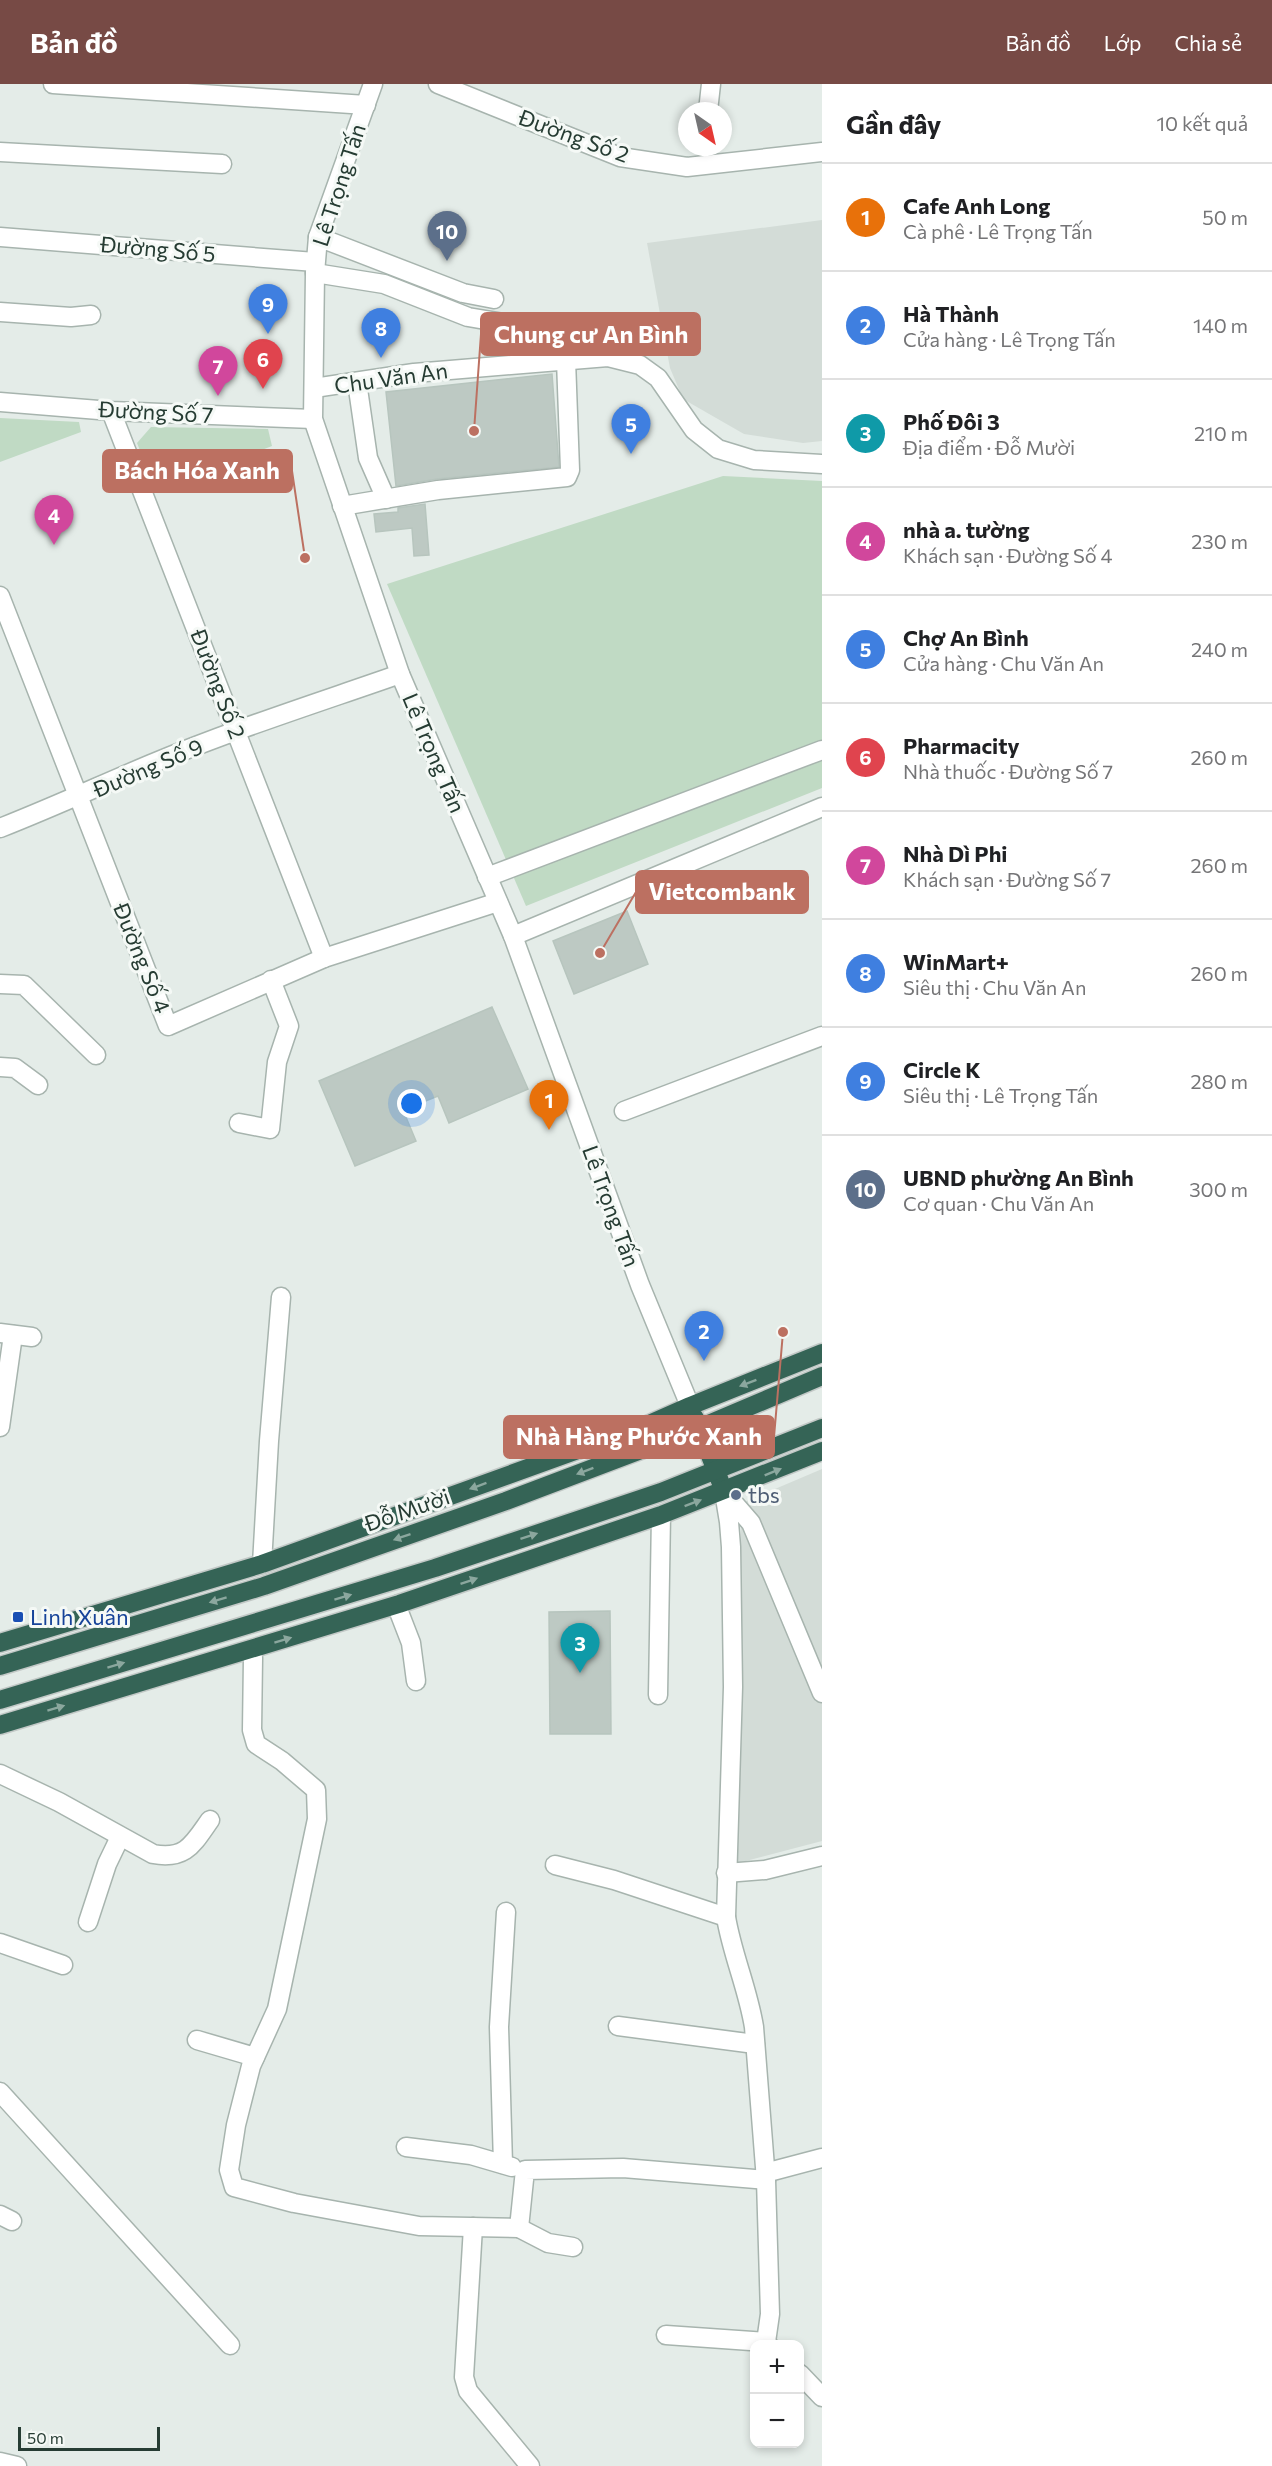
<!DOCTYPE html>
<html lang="vi">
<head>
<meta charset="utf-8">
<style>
	:root { --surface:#fff; --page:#f2f2f2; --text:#202124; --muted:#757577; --line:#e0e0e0; --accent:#774a45 }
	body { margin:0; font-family:Commissioner,sans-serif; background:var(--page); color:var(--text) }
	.controls { position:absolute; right:18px; bottom:18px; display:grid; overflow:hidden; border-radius:12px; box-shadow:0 3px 9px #0003 }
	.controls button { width:54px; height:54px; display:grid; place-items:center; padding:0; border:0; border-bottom:2px solid var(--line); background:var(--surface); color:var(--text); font:30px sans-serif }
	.compass { position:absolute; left:678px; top:18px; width:54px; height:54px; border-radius:50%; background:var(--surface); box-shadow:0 3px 9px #0003; rotate:146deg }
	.scale { position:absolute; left:18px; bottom:15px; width:142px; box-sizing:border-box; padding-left:6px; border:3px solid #263c33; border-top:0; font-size:16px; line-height:21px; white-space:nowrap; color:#263c33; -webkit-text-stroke:4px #f5f9f6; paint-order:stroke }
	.you { position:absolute; left:412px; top:1020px; width:21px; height:21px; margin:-15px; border:4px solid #fff; border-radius:50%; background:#1a73e8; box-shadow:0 0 0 9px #1a73e833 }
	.badge { display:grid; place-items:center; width:39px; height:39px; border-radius:50%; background:var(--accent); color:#fff; font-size:20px; font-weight:700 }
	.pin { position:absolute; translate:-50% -50px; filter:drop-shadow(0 2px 3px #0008) }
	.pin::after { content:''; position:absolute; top:32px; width:21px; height:18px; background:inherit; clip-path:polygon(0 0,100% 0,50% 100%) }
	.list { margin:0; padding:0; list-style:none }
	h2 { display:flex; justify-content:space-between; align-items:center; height:78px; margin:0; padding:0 24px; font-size:26px }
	h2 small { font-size:20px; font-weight:400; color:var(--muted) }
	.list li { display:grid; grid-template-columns:39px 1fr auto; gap:18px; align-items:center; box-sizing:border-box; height:108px; padding:0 24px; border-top:2px solid var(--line) }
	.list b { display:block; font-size:22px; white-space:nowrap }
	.list p { margin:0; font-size:20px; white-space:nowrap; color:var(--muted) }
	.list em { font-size:20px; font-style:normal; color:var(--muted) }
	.map { position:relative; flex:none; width:822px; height:2382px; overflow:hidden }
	header { display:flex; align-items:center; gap:36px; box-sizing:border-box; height:84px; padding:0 30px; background:var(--accent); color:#fff }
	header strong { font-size:28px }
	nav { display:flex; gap:33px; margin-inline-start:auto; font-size:21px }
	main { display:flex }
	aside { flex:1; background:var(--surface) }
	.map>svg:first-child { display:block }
</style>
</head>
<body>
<header>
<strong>Bản đồ</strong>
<nav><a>Bản đồ</a><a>Lớp</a><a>Chia sẻ</a></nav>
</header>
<main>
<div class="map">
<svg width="822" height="2382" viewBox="0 0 822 2382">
	<rect width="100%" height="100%" fill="#e4ece8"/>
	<g fill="#d3dcd7">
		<polygon points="822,136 822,357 803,359 744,350 683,315 670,284 647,159"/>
		<polygon points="822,1385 822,1757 730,1781 742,1419"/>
	</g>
	<g fill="#c0dac4">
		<polygon points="0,334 79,338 81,348 0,378"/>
		<polygon points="151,343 268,345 272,362 156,407 137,359"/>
		<polygon points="723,392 822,397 822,704 526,822 387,500"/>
	</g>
	<g fill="#bdc9c3" stroke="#b7c5be" stroke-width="1.5">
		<polygon points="552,290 559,383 437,395 396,402 386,308"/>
		<polygon points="425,420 429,471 414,472 412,444 376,448 374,430 398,428 398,424"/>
		<polygon points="627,827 648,880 574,910 553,857"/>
		<polygon points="492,923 528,1005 449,1039 438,1012 403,1026 416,1057 355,1082 319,997"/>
		<polygon points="610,1527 611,1650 550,1650 549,1528"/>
	</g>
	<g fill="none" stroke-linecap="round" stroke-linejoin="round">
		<defs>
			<g id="minor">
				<polyline points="53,0 366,21"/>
				<polyline points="373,0 318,153 315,189 313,335 400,590 513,852 640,1201 690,1322"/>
				<polyline points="438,0 620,73 687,83 822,68"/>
				<polyline points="708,27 711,0"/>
				<polyline points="0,68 222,80"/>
				<polyline points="0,153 315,178"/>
				<polyline points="318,153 463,209 494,215"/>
				<polyline points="315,189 384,200 468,233 561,249 608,273"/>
				<polyline points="0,228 71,233 91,231"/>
				<polyline points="357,298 368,374 386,415"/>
				<polyline points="314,304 414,289 608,273 640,281 658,294 694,346 718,365 754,376 822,380"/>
				<polyline points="0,318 111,327 313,335"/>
				<polyline points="111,327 324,874"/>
				<polyline points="342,422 438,406 567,393 570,386 566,276"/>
				<polyline points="0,512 168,942 324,874 498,818"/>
				<path d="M0 744C51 724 101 701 151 680 232 646 317 619 400 590"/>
				<polyline points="487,793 822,666"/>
				<polyline points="513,852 822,723"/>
				<polyline points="0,900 24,901 96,971"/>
				<polyline points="0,983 15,984 38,1001"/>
				<polyline points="624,1027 822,952"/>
				<polyline points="239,1039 270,1045 277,978 289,942 271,896"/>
				<polyline points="0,1249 32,1253"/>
				<polyline points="0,1343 13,1251"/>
				<path d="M724 1408 729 1438 731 1463 733 1603 726 1833C732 1870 748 1905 754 1943L766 2096 770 2230 766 2258 768 2260"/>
				<polyline points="725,1409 751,1439 822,1609"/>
				<polyline points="262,1480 269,1357 281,1213"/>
				<polyline points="399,1520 399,1528 411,1559 416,1597"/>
				<polyline points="251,1566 253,1574 252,1646 256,1660 282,1677 316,1706 317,1735 277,1925 251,1982 236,2041 229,2086 234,2103 294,2119 419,2142 519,2144 525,2086 623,2084 766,2096"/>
				<polyline points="658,1611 661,1431"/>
				<path d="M0 1690 59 1718 153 1770C186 1776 193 1760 210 1736"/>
				<polyline points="555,1781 614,1796 726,1833"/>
				<polyline points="726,1789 765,1786 822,1772"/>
				<polyline points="88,1838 107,1780 120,1753"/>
				<polyline points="0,1859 63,1881"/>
				<polyline points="618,1942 755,1960"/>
				<polyline points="197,1956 255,1973"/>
				<polyline points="0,2008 230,2261"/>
				<polyline points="406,2063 471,2071 512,2083"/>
				<polyline points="503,2080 499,1943 506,1828"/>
				<polyline points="765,2089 822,2074"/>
				<polyline points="0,2131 12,2137"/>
				<polyline points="473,2143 464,2293 468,2307 530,2382"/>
				<polyline points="519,2144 548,2159 573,2163"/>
				<polyline points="666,2251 766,2258"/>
				<polyline points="800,2290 822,2313"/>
				<polyline points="0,2378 17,2382"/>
			</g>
			<g id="highway">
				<polyline points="695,1334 720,1397"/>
				<polyline points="0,1559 262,1480 647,1341 690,1322 822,1269"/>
				<polyline points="0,1582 264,1502 506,1417 699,1344 822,1292"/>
				<polyline points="0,1616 435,1484 661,1408 822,1344"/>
				<polyline points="0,1641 399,1520 661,1431 822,1367"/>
			</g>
		</defs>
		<use href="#minor" stroke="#a7b4ae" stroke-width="21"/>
		<use href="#highway" stroke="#c2c8c6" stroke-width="21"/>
		<use href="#minor" stroke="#fff" stroke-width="18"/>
		<use href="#highway" stroke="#356456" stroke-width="18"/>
	</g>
	<defs><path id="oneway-solid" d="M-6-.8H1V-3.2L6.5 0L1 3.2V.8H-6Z" transform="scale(1.5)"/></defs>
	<g fill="#8ba79e">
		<use href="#oneway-solid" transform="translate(748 1299) rotate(159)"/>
		<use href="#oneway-solid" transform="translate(585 1387) rotate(159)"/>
		<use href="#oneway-solid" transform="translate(773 1388) rotate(-22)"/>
		<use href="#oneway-solid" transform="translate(478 1402) rotate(160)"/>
		<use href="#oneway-solid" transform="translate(693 1419) rotate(-21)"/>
		<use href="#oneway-solid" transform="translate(529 1452) rotate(-18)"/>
		<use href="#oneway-solid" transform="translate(402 1453) rotate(161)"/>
		<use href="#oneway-solid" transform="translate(469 1497) rotate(-19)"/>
		<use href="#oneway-solid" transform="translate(343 1513) rotate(-17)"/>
		<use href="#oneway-solid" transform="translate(218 1516) rotate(163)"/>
		<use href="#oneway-solid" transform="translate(283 1556) rotate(-17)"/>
		<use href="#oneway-solid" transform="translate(116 1581) rotate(-17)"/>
		<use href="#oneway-solid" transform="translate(56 1624) rotate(-17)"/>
	</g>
	<circle fill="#5c6f8a" stroke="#f5f9f6" stroke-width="2" cx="736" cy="1411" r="6"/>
	<rect fill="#1a4fb4" stroke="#f5f9f6" stroke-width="2" x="12" y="1527" width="12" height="12" rx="3"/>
	<g text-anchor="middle" stroke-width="6" stroke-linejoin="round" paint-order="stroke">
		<g font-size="22" fill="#263c33" stroke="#f5f9f6">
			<text transform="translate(574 52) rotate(20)" y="8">Đường Số 2</text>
			<text transform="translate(339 101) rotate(-72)" y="8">Lê Trọng Tấn</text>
			<text transform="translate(158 165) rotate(5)" y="8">Đường Số 5</text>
			<text transform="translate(391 294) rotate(-8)" y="8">Chu Văn An</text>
			<text transform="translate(156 328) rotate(3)" y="8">Đường Số 7</text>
			<text transform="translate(218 600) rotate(69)" y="8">Đường Số 2</text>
			<text transform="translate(434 669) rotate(67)" y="8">Lê Trọng Tấn</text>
			<text transform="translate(148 684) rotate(-23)" y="8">Đường Số 9</text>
			<text transform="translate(142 874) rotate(68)" y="8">Đường Số 4</text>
			<text transform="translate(611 1122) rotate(70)" y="8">Lê Trọng Tấn</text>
			<text transform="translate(407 1426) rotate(-19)" y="8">Đỗ Mười</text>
		</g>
		<g font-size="22" fill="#4e5e75" stroke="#f5f9f6" text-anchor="start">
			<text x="748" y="1419">tbs</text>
		</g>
		<g font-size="22" fill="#164399" stroke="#f5f9f6" text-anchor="start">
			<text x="30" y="1541">Linh Xuân</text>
		</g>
	</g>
	<path fill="none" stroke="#bc7061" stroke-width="2" d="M474 347L481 250M305 474L292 387M600 869L636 808M783 1248L774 1353"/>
	<g fill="#bc7061" stroke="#f5f9f6" stroke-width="2">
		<circle cx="474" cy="347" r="6"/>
		<circle cx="305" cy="474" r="6"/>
		<circle cx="600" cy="869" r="6"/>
		<circle cx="783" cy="1248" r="6"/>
	</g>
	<g fill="#bc7061" stroke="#bc7061" stroke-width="2">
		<rect x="481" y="229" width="219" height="42" rx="6"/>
		<rect x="103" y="366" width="189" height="42" rx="6"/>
		<rect x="636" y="787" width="172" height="42" rx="6"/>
		<rect x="504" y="1332" width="270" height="42" rx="6"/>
	</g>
	<g font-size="24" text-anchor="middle" font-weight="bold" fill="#fff">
		<text x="591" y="259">Chung cư An Bình</text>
		<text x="197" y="395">Bách Hóa Xanh</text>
		<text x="722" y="816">Vietcombank</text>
		<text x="639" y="1361">Nhà Hàng Phước Xanh</text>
	</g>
</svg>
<div class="controls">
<button>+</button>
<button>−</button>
</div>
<svg class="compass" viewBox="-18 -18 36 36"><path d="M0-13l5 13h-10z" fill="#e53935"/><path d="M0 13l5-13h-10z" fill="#757577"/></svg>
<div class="scale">50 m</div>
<div class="you"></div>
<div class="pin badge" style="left:549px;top:1046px;background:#e8710a">1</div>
<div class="pin badge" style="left:704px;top:1277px;background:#3f7fe0">2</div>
<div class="pin badge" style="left:580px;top:1589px;background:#0f9aa8">3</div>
<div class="pin badge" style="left:54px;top:461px;background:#d1479c">4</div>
<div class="pin badge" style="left:631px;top:370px;background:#3f7fe0">5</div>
<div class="pin badge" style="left:263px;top:305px;background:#e0444e">6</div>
<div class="pin badge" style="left:218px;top:312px;background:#d1479c">7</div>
<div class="pin badge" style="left:381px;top:274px;background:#3f7fe0">8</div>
<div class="pin badge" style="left:268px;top:250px;background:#3f7fe0">9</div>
<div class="pin badge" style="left:447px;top:177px;background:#5c6f8a">10</div>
</div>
<aside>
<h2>Gần đây<small>10 kết quả</small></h2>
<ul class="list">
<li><span class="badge" style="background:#e8710a">1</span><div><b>Cafe Anh Long</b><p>Cà phê · Lê Trọng Tấn</p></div><em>50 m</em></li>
<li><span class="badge" style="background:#3f7fe0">2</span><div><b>Hà Thành</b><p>Cửa hàng · Lê Trọng Tấn</p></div><em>140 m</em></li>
<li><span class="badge" style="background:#0f9aa8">3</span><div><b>Phố Đôi 3</b><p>Địa điểm · Đỗ Mười</p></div><em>210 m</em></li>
<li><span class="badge" style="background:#d1479c">4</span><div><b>nhà a. tường</b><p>Khách sạn · Đường Số 4</p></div><em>230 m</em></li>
<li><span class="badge" style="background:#3f7fe0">5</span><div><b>Chợ An Bình</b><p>Cửa hàng · Chu Văn An</p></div><em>240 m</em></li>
<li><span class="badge" style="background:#e0444e">6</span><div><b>Pharmacity</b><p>Nhà thuốc · Đường Số 7</p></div><em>260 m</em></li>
<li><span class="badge" style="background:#d1479c">7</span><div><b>Nhà Dì Phi</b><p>Khách sạn · Đường Số 7</p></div><em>260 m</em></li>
<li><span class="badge" style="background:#3f7fe0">8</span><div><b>WinMart+</b><p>Siêu thị · Chu Văn An</p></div><em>260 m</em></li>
<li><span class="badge" style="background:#3f7fe0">9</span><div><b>Circle K</b><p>Siêu thị · Lê Trọng Tấn</p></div><em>280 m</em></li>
<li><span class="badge" style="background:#5c6f8a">10</span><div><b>UBND phường An Bình</b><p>Cơ quan · Chu Văn An</p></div><em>300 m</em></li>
</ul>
</aside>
</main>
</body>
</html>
